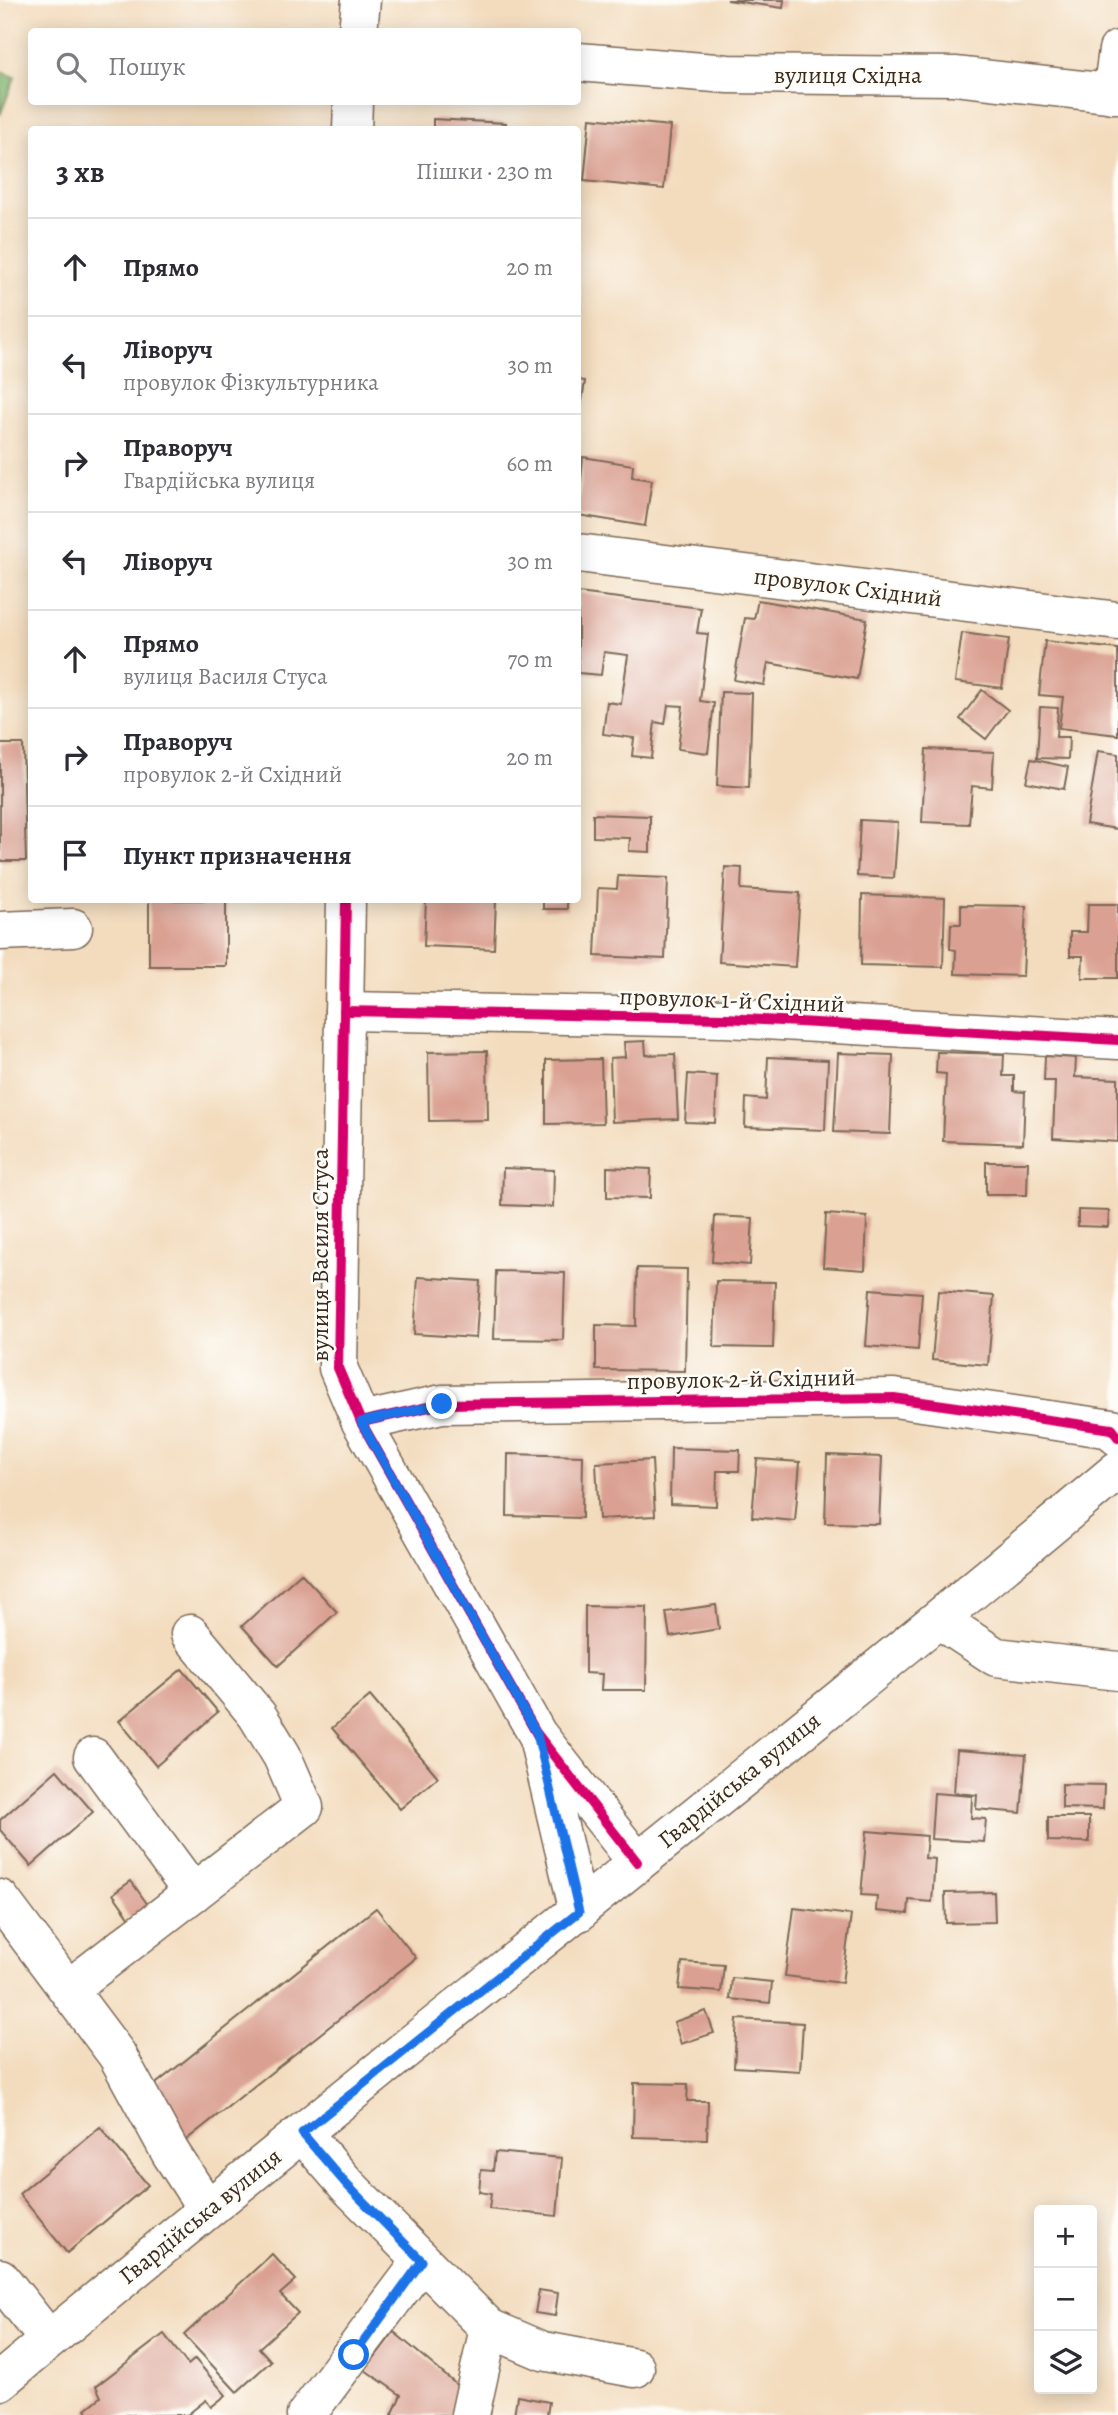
<!DOCTYPE html>
<html lang="uk">
<head>
<meta charset="utf-8">
<style>
	:root { --surface:#fff; --page:#f2f2f3; --text:#2b2b33; --muted:#7c7c81; --line:#e1e1e2 }
	body { margin:0; font-family:Alegreya,serif; background:var(--page); color:var(--text) }
	.controls { position:absolute; right:21px; bottom:21px; display:grid; overflow:hidden; border-radius:7px; box-shadow:0 4px 18px #0003 }
	.controls button { width:63px; height:63px; display:grid; place-items:center; padding:0; border:0; border-bottom:2px solid var(--line); background:var(--surface); color:var(--text); font:35px sans-serif }
	.stop { position:absolute; width:21px; height:21px; margin:-16px; border:5px solid #1a73e8; border-radius:50%; background:#fff }
	.stop.end { background:#1a73e8; border-color:#fff; box-shadow:0 2px 7px #0008 }
	.list { margin:0; padding:0; list-style:none }
	h2 { display:flex; justify-content:space-between; align-items:center; height:91px; margin:0; padding:0 28px; font-size:30px }
	h2 small { font-size:23px; font-weight:400; color:var(--muted) }
	.list li { display:grid; grid-template-columns:46px 1fr auto; gap:21px; align-items:center; box-sizing:border-box; height:98px; padding:0 28px; border-top:2px solid var(--line) }
	.list b { display:block; font-size:26px; white-space:nowrap }
	.list p { margin:0; font-size:23px; white-space:nowrap; color:var(--muted) }
	.list em { font-size:23px; font-style:normal; color:var(--muted) }
	.icon { flex:none; width:38px; height:38px; fill:none; stroke:currentColor; stroke-width:2; stroke-linecap:round; stroke-linejoin:round }
	.map { position:relative; flex:none; width:1118px; height:2415px; overflow:hidden }
	.search { position:absolute; background:var(--surface); box-shadow:0 4px 18px #0003; left:28px; top:28px; width:553px; height:77px; display:flex; align-items:center; gap:18px; box-sizing:border-box; padding:0 24px; border-radius:7px; color:var(--muted); font-size:26px }
	.panel { position:absolute; background:var(--surface); box-shadow:0 4px 18px #0003; left:28px; top:126px; width:553px; height:777px; border-radius:7px }
	.map>svg:first-child { display:block }
</style>
</head>
<body>
<div class="map">
<svg width="1118" height="2415" viewBox="0 0 1118 2415">
	<rect width="100%" height="100%" fill="#fdfcf7"/>
	<filter id="ink" filterUnits="userSpaceOnUse"><feTurbulence type="fractalNoise" baseFrequency=".0143" numOctaves="2"/><feDisplacementMap in="SourceGraphic" scale="14" xChannelSelector="R" yChannelSelector="G"/><feConvolveMatrix kernelMatrix="1 2 1 2 8 2 1 2 1" color-interpolation-filters="sRGB"/></filter>
	<filter id="wash" filterUnits="userSpaceOnUse"><feTurbulence type="fractalNoise" baseFrequency=".00686" numOctaves="4" result="noise"/><feDisplacementMap in="SourceGraphic" scale="28" xChannelSelector="R" yChannelSelector="G"/><feGaussianBlur stdDeviation="1.57" result="paint"/><feColorMatrix in="noise" values="0 0 0 0 0 0 0 0 0 0 0 0 0 0 0 0 0 1.4 0 .05"/><feComposite in="paint" operator="in"/></filter>
	<g filter="url(#wash)">
		<rect width="100%" height="100%" fill="#f3dcbe"/>
		<polygon fill="#7fb16c" stroke="#5d6e45" stroke-width="2" points="0,71 15,77 0,115"/>
		<g id="blocks">
			<g fill="#daa092">
				<polygon points="727,0 784,0 783,8"/>
				<polygon points="590,118 670,126 664,189 584,181"/>
				<polygon points="433,119 506,123 506,130 433,130"/>
				<polygon points="578,380 585,381 579,420 578,419"/>
				<polygon points="583,457 633,465 632,477 652,480 645,526 578,515"/>
				<polygon points="578,593 701,608 697,633 708,634 700,701 714,703 708,753 678,749 683,706 668,705 665,724 655,722 651,758 632,756 634,738 603,734 607,702 621,704 628,655 604,652 601,675 578,673"/>
				<polygon points="758,600 867,619 857,679 768,663 764,685 734,680 745,618 754,619"/>
				<polygon points="962,633 1009,639 1002,688 955,682"/>
				<polygon points="1045,641 1118,649 1118,735 1059,728 1063,697 1039,695"/>
				<polygon points="982,690 1008,710 986,739 960,719"/>
				<polygon points="721,692 752,693 749,788 717,786"/>
				<polygon points="1040,707 1058,708 1056,737 1069,737 1068,759 1037,758"/>
				<polygon points="0,744 23,744 26,861 0,861"/>
				<polygon points="926,749 994,752 992,788 972,786 969,824 922,822"/>
				<polygon points="1098,751 1118,754 1117,829 1086,824"/>
				<polygon points="1031,759 1068,767 1064,789 1026,782"/>
				<polygon points="593,814 650,816 650,852 629,851 630,838 593,837"/>
				<polygon points="860,820 898,822 894,878 857,876"/>
				<polygon points="725,867 742,868 741,889 800,893 795,967 719,962"/>
				<polygon points="618,876 668,878 665,959 595,956 598,888 617,889"/>
				<polygon points="862,895 945,898 943,967 861,965"/>
				<rect x="149" y="900" width="77" height="66"/>
				<polygon points="426,900 496,900 494,949 424,946"/>
				<rect x="543" y="900" width="24" height="9"/>
				<polygon points="1088,904 1118,904 1118,978 1082,978 1083,956 1070,956 1070,932 1087,932"/>
				<polygon points="961,905 1026,906 1023,976 955,974 956,950 950,949 951,924 961,924"/>
				<polygon points="645,1041 646,1055 675,1054 678,1119 612,1122 610,1058 625,1057 624,1042"/>
				<polygon points="487,1051 488,1120 429,1121 428,1052"/>
				<polygon points="937,1052 1004,1054 1003,1076 1014,1076 1014,1091 1025,1092 1023,1144 943,1141 946,1074 936,1073"/>
				<polygon points="838,1053 893,1055 890,1134 834,1132"/>
				<polygon points="1045,1056 1076,1058 1075,1077 1118,1079 1118,1142 1053,1138 1055,1081 1044,1081"/>
				<polygon points="768,1057 828,1060 825,1130 745,1127 746,1098 766,1100"/>
				<polygon points="601,1059 603,1123 546,1124 546,1060"/>
				<polygon points="688,1074 717,1076 715,1123 685,1122"/>
				<polygon points="986,1162 1028,1162 1027,1195 986,1195"/>
				<polygon points="607,1167 651,1169 650,1198 607,1197"/>
				<polygon points="503,1168 554,1170 553,1207 502,1205"/>
				<polygon points="1078,1210 1109,1211 1108,1227 1078,1226"/>
				<polygon points="826,1214 867,1217 865,1270 823,1267"/>
				<polygon points="715,1216 753,1218 750,1265 712,1262"/>
				<polygon points="637,1268 687,1269 685,1371 596,1370 596,1325 636,1326"/>
				<polygon points="496,1271 565,1273 563,1340 494,1339"/>
				<polygon points="418,1277 480,1281 476,1338 414,1334"/>
				<polygon points="716,1281 775,1282 773,1348 714,1347"/>
				<polygon points="870,1289 922,1293 918,1350 866,1346"/>
				<polygon points="938,1291 994,1296 988,1365 932,1360"/>
				<polygon points="671,1448 740,1450 739,1471 717,1471 716,1506 670,1504"/>
				<polygon points="508,1454 583,1456 582,1518 507,1516"/>
				<polygon points="827,1455 882,1457 879,1524 825,1523"/>
				<polygon points="757,1459 800,1462 795,1521 752,1517"/>
				<polygon points="652,1460 655,1516 599,1519 596,1463"/>
				<polygon points="301,1573 337,1612 278,1666 242,1626"/>
				<polygon points="716,1605 719,1629 670,1637 666,1612"/>
				<polygon points="585,1606 647,1607 646,1690 601,1690 602,1674 585,1673"/>
				<polygon points="182,1669 218,1712 156,1766 119,1721"/>
				<polygon points="370,1696 438,1777 400,1809 332,1728"/>
				<polygon points="957,1750 1026,1755 1021,1813 976,1809 977,1795 954,1793"/>
				<polygon points="57,1770 93,1812 31,1866 0,1830 0,1820"/>
				<polygon points="1062,1784 1104,1785 1103,1809 1062,1808"/>
				<polygon points="934,1793 972,1796 971,1818 986,1819 984,1842 931,1839"/>
				<polygon points="1048,1817 1089,1817 1089,1842 1048,1841"/>
				<polygon points="867,1831 927,1836 925,1858 935,1859 932,1902 909,1900 908,1914 876,1911 877,1896 861,1895"/>
				<polygon points="131,1881 148,1905 130,1918 113,1894"/>
				<polygon points="994,1892 995,1922 946,1923 945,1893"/>
				<polygon points="376,1908 416,1958 181,2144 142,2095"/>
				<polygon points="794,1908 851,1915 842,1983 785,1976"/>
				<polygon points="682,1962 724,1965 721,1992 679,1989"/>
				<polygon points="732,1978 772,1982 770,2003 730,1999"/>
				<polygon points="706,2011 714,2033 681,2044 674,2022"/>
				<polygon points="737,2019 803,2023 800,2071 734,2067"/>
				<polygon points="634,2083 688,2084 687,2101 708,2101 707,2139 633,2137"/>
				<polygon points="100,2127 148,2185 67,2253 19,2194"/>
				<polygon points="495,2152 562,2158 557,2216 489,2209 491,2194 479,2192 481,2170 493,2171"/>
				<polygon points="272,2254 296,2280 280,2294 298,2313 259,2348 271,2361 237,2392 184,2335"/>
				<polygon points="539,2290 558,2293 555,2316 535,2313"/>
				<polygon points="394,2332 471,2397 463,2415 392,2415 401,2395 365,2370"/>
				<polygon points="164,2334 188,2365 195,2359 226,2395 211,2407 206,2400 187,2415 90,2415 86,2409 101,2397 96,2386"/>
				<polygon points="517,2396 549,2402 547,2415 514,2415"/>
			</g>
		</g>
	</g>
	<g filter="url(#ink)">
		<use href="#blocks" fill-opacity="0" stroke="#7b6856" stroke-width="2"/>
		<g fill="none" stroke-linecap="round" stroke-linejoin="round">
			<defs>
				<g id="minor">
					<polyline points="358,32 361,0"/>
					<polyline points="578,62 728,74 955,76 1118,94"/>
					<polyline points="1112,94 1118,50"/>
					<polyline points="352,130 353,102"/>
					<polyline points="578,553 1118,621"/>
					<polyline points="346,900 338,1368 361,1422 537,1734 637,1862"/>
					<polyline points="0,931 73,928"/>
					<polyline points="344,1011 726,1018 1118,1040"/>
					<polyline points="361,1422 442,1404 894,1398 1112,1429 1118,1437"/>
					<polyline points="940,1620 996,1657 1118,1671"/>
					<polyline points="540,1746 579,1912"/>
					<polyline points="93,1757 193,1893"/>
					<polyline points="0,1899 117,2055 170,2152 207,2209"/>
					<polyline points="70,1988 304,1807 282,1756 257,1715 190,1634"/>
					<polyline points="302,2133 347,2185 489,2328 470,2415"/>
					<polyline points="0,2278 49,2340"/>
					<polyline points="489,2328 543,2351 635,2368"/>
					<polyline points="306,2415 422,2261"/>
				</g>
				<path id="major" d="M0 2381C369 2072 750 1779 1118 1470"/>
			</defs>
			<use href="#minor" stroke="#7b6856" stroke-width="41"/>
			<use href="#major" stroke="#7b6856" stroke-width="41"/>
			<use href="#minor" stroke="#fff" stroke-width="38"/>
			<use href="#major" stroke="#fff" stroke-width="38"/>
			<defs>
				<g id="cycleway">
					<polyline points="346,900 338,1368 361,1422 537,1734 637,1862"/>
					<polyline points="344,1011 726,1018 1118,1040"/>
					<polyline points="361,1422 442,1404 894,1398 1112,1429 1118,1437"/>
				</g>
			</defs>
			<use href="#cycleway" stroke="#fdfcf7" stroke-width="15"/>
			<use href="#cycleway" stroke="#d6006c" stroke-width="10"/>
		</g>
	</g>
	<g fill="none" stroke-linecap="round" stroke-linejoin="round" filter="url(#ink)">
		<polyline stroke="#1a73e8" stroke-width="9" points="354,2355 422,2261 347,2185 302,2133 579,1912 537,1734 361,1422 442,1404"/>
	</g>
	<g text-anchor="middle" stroke-width="5" stroke-linejoin="round" paint-order="stroke">
		<g font-size="24" fill="#3b2a1e" stroke="#fdfcf7">
			<text x="848" y="83">вулиця Східна</text>
			<text transform="translate(848 587) rotate(7)" y="8">провулок Східний</text>
			<text transform="translate(732 1000) rotate(2)" y="8">провулок 1-й Східний</text>
			<text transform="translate(320 1255) rotate(-90)" y="8">вулиця Василя Стуса</text>
			<text transform="translate(741 1379) rotate(-1)" y="8">провулок 2-й Східний</text>
			<text transform="translate(739 1780) rotate(-39)" y="8">Гвардійська вулиця</text>
			<text transform="translate(200 2216) rotate(-39)" y="8">Гвардійська вулиця</text>
		</g>
	</g>
</svg>
<div class="controls">
<button>+</button>
<button>−</button>
<button><svg class="icon" aria-label="layers" viewBox="0 0 24 24"><path d="M12 4l9 5-9 5-9-5zM3 14l9 5 9-5"/></svg></button>
</div>
<div class="stop" style="left:354px;top:2355px"></div>
<div class="stop end" style="left:442px;top:1404px"></div>
<div class="search"><svg class="icon" aria-label="search" viewBox="0 0 24 24"><circle cx="10" cy="10" r="6"/><path d="M15 15l6 6"/></svg>Пошук</div>
<section class="panel">
<h2>3 хв<small>Пішки · 230 m</small></h2>
<ul class="list">
<li><svg class="icon" aria-label="ahead" viewBox="0 0 24 24"><path d="M12 20V5M6 11l6-6 6 6"/></svg><div><b>Прямо</b></div><em>20 m</em></li>
<li><svg class="icon" aria-label="left" viewBox="0 0 24 24"><path d="M17 20v-9H6M10 6l-5 5 5 5"/></svg><div><b>Ліворуч</b><p>провулок Фізкультурника</p></div><em>30 m</em></li>
<li><svg class="icon" aria-label="right" viewBox="0 0 24 24"><path d="M7 20v-9h11M14 6l5 5-5 5"/></svg><div><b>Праворуч</b><p>Гвардійська вулиця</p></div><em>60 m</em></li>
<li><svg class="icon" aria-label="left" viewBox="0 0 24 24"><path d="M17 20v-9H6M10 6l-5 5 5 5"/></svg><div><b>Ліворуч</b></div><em>30 m</em></li>
<li><svg class="icon" aria-label="ahead" viewBox="0 0 24 24"><path d="M12 20V5M6 11l6-6 6 6"/></svg><div><b>Прямо</b><p>вулиця Василя Стуса</p></div><em>70 m</em></li>
<li><svg class="icon" aria-label="right" viewBox="0 0 24 24"><path d="M7 20v-9h11M14 6l5 5-5 5"/></svg><div><b>Праворуч</b><p>провулок 2-й Східний</p></div><em>20 m</em></li>
<li><svg class="icon" aria-label="arrive" viewBox="0 0 24 24"><path d="M6 21V4h12l-3 4 3 4H6"/></svg><div><b>Пункт призначення</b></div></li>
</ul>
</section>
</div>
</body>
</html>
